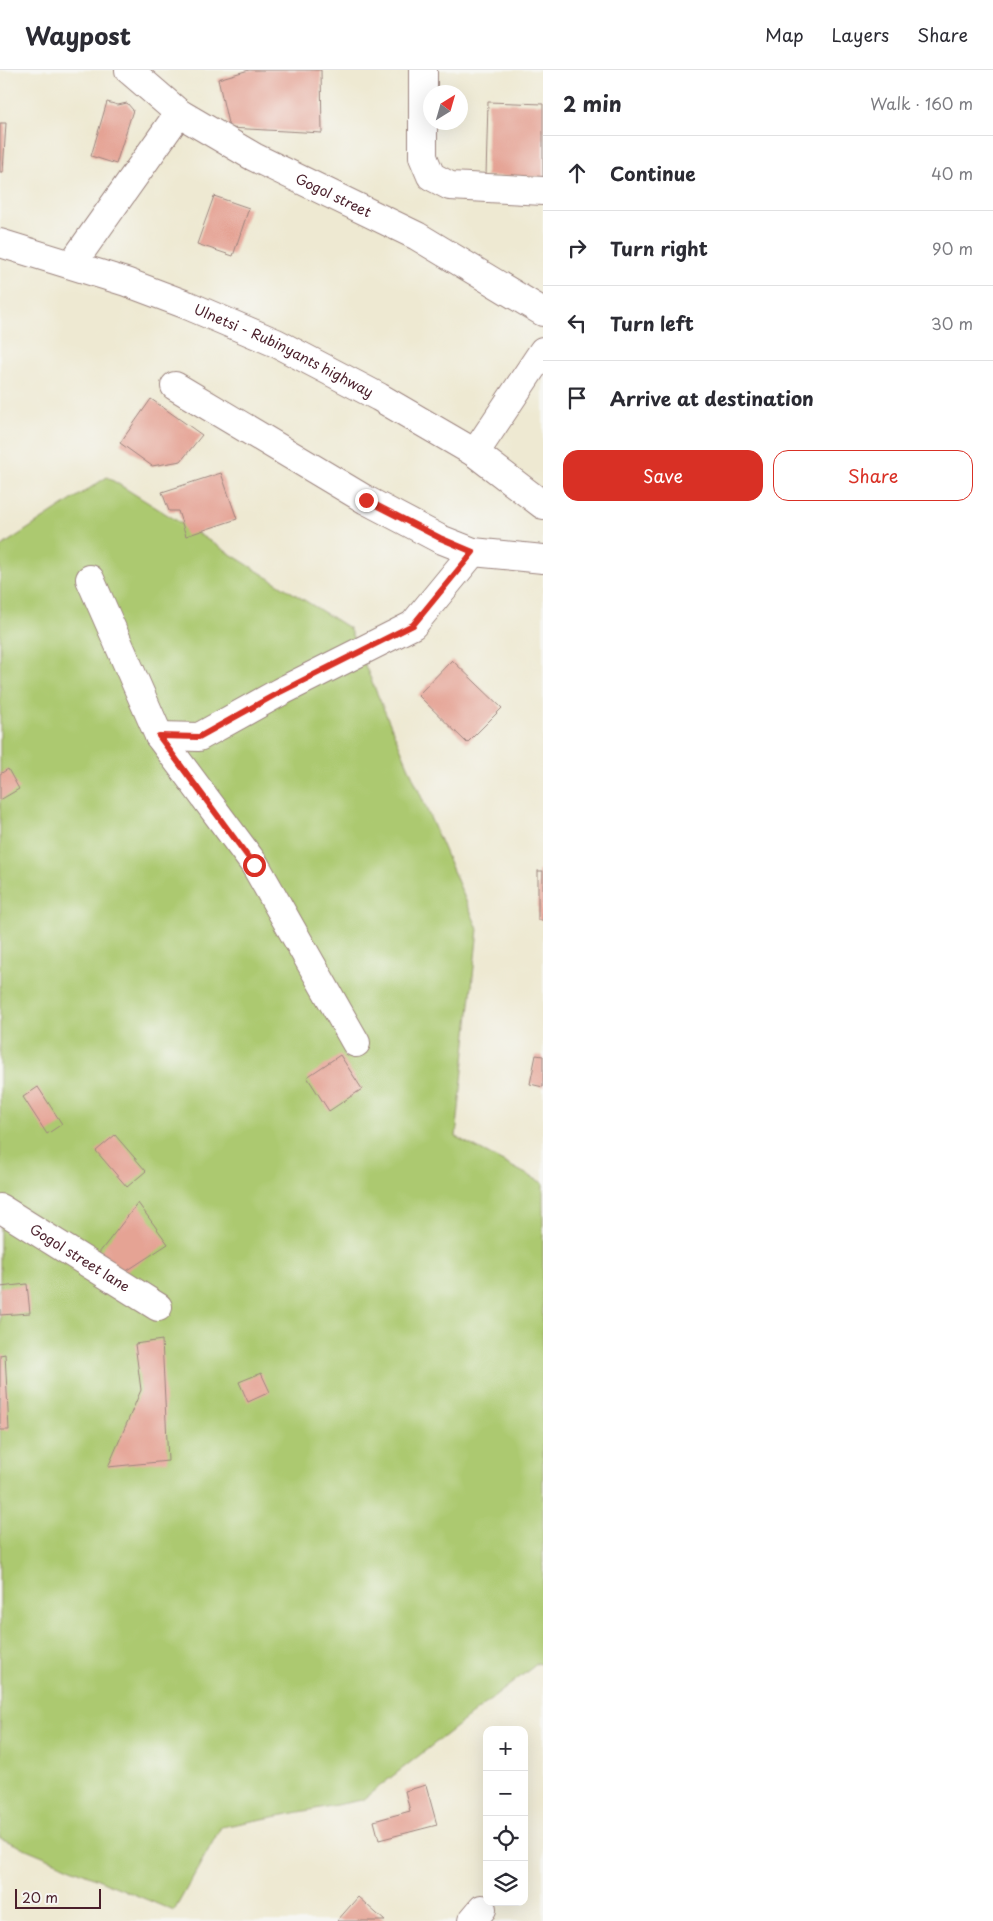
<!DOCTYPE html>
<html lang="en">
<head>
<meta charset="utf-8">
<style>
	:root { --surface:#fff; --page:#f7f7f7; --text:#2b2b33; --muted:#7c7c81; --line:#e1e1e2; --accent:#d93025 }
	body { margin:0; font-family:"Playpen Sans",sans-serif; background:var(--page); color:var(--text) }
	.controls { position:absolute; right:15px; bottom:15px; display:grid; overflow:hidden; border-radius:10px; box-shadow:0 5px 20px #0002 }
	.controls button { width:45px; height:45px; display:grid; place-items:center; padding:0; border:0; border-bottom:1px solid var(--line); background:var(--surface); color:var(--text); font:25px sans-serif }
	.compass { position:absolute; left:423px; top:15px; width:45px; height:45px; border-radius:50%; background:var(--surface); box-shadow:0 5px 20px #0002; rotate:37deg }
	.scale { position:absolute; left:15px; bottom:12px; width:86px; box-sizing:border-box; padding-left:5px; border:2px solid #4a1f2b; border-top:0; font-size:14px; line-height:18px; white-space:nowrap; color:#4a1f2b; -webkit-text-stroke:4px #f6f6f2; paint-order:stroke }
	.stop { position:absolute; width:15px; height:15px; margin:-11px; border:4px solid #d93025; border-radius:50%; background:#fff }
	.stop.end { background:#d93025; border-color:#fff; box-shadow:0 1px 5px #0008 }
	.list { margin:0; padding:0; list-style:none }
	h2 { display:flex; justify-content:space-between; align-items:center; height:65px; margin:0; padding:0 20px; font-size:21px }
	h2 small { font-size:16px; font-weight:400; color:var(--muted) }
	.list li { display:grid; grid-template-columns:32px 1fr auto; gap:15px; align-items:center; box-sizing:border-box; height:75px; padding:0 20px; border-top:1px solid var(--line) }
	.list b { display:block; font-size:19px; white-space:nowrap }
	.list em { font-size:16px; font-style:normal; color:var(--muted) }
	.actions { display:flex; gap:10px; padding:15px 20px }
	.actions a { flex:1; padding:11px 0; border:1px solid var(--accent); border-radius:15px; text-align:center; font-size:18px; color:var(--accent) }
	.actions .main { background:var(--accent); color:#fff }
	.icon { flex:none; width:28px; height:28px; fill:none; stroke:currentColor; stroke-width:2; stroke-linecap:round; stroke-linejoin:round }
	.map { position:relative; flex:none; width:543px; height:1851px; overflow:hidden }
	header { display:flex; align-items:center; gap:30px; box-sizing:border-box; height:70px; padding:0 25px; background:var(--surface); border-bottom:1px solid var(--line) }
	header strong { font-size:24px }
	nav { display:flex; gap:28px; margin-inline-start:auto; font-size:18px }
	main { display:flex }
	aside { flex:1; background:var(--surface) }
	.map>svg:first-child { display:block }
</style>
</head>
<body>
<header>
<strong>Waypost</strong>
<nav><a>Map</a><a>Layers</a><a>Share</a></nav>
</header>
<main>
<div class="map">
<svg width="543" height="1851" viewBox="0 0 543 1851">
	<rect width="100%" height="100%" fill="#f6f6f2"/>
	<filter id="ink" filterUnits="userSpaceOnUse"><feTurbulence type="fractalNoise" baseFrequency=".02" numOctaves="2"/><feDisplacementMap in="SourceGraphic" scale="10" xChannelSelector="R" yChannelSelector="G"/><feConvolveMatrix kernelMatrix="1 2 1 2 8 2 1 2 1" color-interpolation-filters="sRGB"/></filter>
	<filter id="wash" filterUnits="userSpaceOnUse"><feTurbulence type="fractalNoise" baseFrequency=".0096" numOctaves="4" result="noise"/><feDisplacementMap in="SourceGraphic" scale="20" xChannelSelector="R" yChannelSelector="G"/><feGaussianBlur stdDeviation="1.12" result="paint"/><feColorMatrix in="noise" values="0 0 0 0 0 0 0 0 0 0 0 0 0 0 0 0 0 1.4 0 .05"/><feComposite in="paint" operator="in"/></filter>
	<g filter="url(#wash)">
		<rect width="100%" height="100%" fill="#eee9d2"/>
		<polygon fill="#acc970" stroke="#7b744e" points="107,407 349,558 478,859 456,1067 543,1113 543,1595 538,1593 362,1730 221,1757 174,1841 0,1768 0,477"/>
		<g id="blocks">
			<g fill="#e5a394">
				<polygon points="249,0 321,0 322,63 229,58 218,9"/>
				<polygon points="107,32 118,35 127,33 133,40 116,94 91,86"/>
				<polygon points="488,32 543,34 543,107 486,106"/>
				<polygon points="0,53 6,53 3,102 0,102"/>
				<polygon points="214,126 249,138 233,186 197,174"/>
				<polygon points="151,329 202,365 181,391 152,396 120,373"/>
				<polygon points="221,403 237,449 186,466 178,441 169,441 162,422"/>
				<polygon points="452,590 502,638 467,673 418,625"/>
				<polygon points="8,699 19,719 0,730 0,704"/>
				<rect x="538" y="801" width="5" height="49"/>
				<polygon points="340,985 362,1019 329,1041 307,1007"/>
				<polygon points="536,985 543,986 543,1017 530,1014"/>
				<polygon points="38,1017 62,1054 47,1064 23,1027"/>
				<polygon points="115,1065 146,1101 127,1117 96,1081"/>
				<polygon points="138,1133 168,1174 125,1202 99,1183"/>
				<polygon points="27,1214 30,1243 0,1245 0,1217"/>
				<polygon points="162,1270 168,1391 108,1397 141,1320 135,1274"/>
				<polygon points="5,1284 9,1360 0,1360 0,1285"/>
				<polygon points="261,1303 270,1322 248,1332 239,1312"/>
				<polygon points="426,1715 437,1755 379,1770 374,1751 410,1741 405,1721"/>
				<polygon points="358,1827 385,1851 337,1851"/>
			</g>
		</g>
	</g>
	<g filter="url(#ink)">
		<use href="#blocks" fill-opacity="0" stroke="#9c847e" stroke-width="1"/>
		<g fill="none" stroke-linecap="round" stroke-linejoin="round">
			<defs>
				<g id="minor">
					<path id="s1" d="M129 0 179 43 254 87 417 166 543 242"/>
					<polyline points="423,0 423,87 431,106 450,116 543,121"/>
					<path id="s2" d="M0 173 126 212 187 235 276 273 379 327 475 383 543 435"/>
					<polyline points="72,194 179,43"/>
					<polyline points="175,316 366,430 440,469 473,482 543,489"/>
					<polyline points="475,383 543,281"/>
					<polyline points="90,509 159,666 255,795 356,973"/>
					<polyline points="159,666 199,667 280,622 413,555 473,482"/>
					<path id="s3" d="M0 1138 158 1237"/>
					<polyline points="472,1851 482,1839"/>
				</g>
			</defs>
			<use href="#minor" stroke="#9c847e" stroke-width="30"/>
			<use href="#minor" stroke="#fff" stroke-width="28"/>
		</g>
	</g>
	<g fill="none" stroke-linecap="round" stroke-linejoin="round" filter="url(#ink)">
		<polyline stroke="#d93025" stroke-width="6" points="254,795 159,666 199,667 280,622 413,555 473,482 440,468 366,430"/>
	</g>
	<g text-anchor="middle" stroke-width="4" stroke-linejoin="round" paint-order="stroke">
		<g font-size="14" fill="#4a1f2b" stroke="#f6f6f2">
			<text dy="5" stroke="none"><textPath href="#s1" startOffset="241">Gogol street</textPath></text>
			<text dy="5" stroke="none"><textPath href="#s2" startOffset="304">Ulnetsi - Rubinyants highway</textPath></text>
			<text dy="5" stroke="none"><textPath href="#s3" startOffset="94">Gogol street lane</textPath></text>
		</g>
	</g>
</svg>
<div class="controls">
<button>+</button>
<button>−</button>
<button><svg class="icon" aria-label="locate" viewBox="0 0 24 24"><circle cx="12" cy="12" r="6"/><path d="M12 2v4M12 18v4M2 12h4M18 12h4"/></svg></button>
<button><svg class="icon" aria-label="layers" viewBox="0 0 24 24"><path d="M12 4l9 5-9 5-9-5zM3 14l9 5 9-5"/></svg></button>
</div>
<svg class="compass" viewBox="-18 -18 36 36"><path d="M0-13l5 13h-10z" fill="#e53935"/><path d="M0 13l5-13h-10z" fill="#7c7c81"/></svg>
<div class="scale">20 m</div>
<div class="stop" style="left:254px;top:795px"></div>
<div class="stop end" style="left:366px;top:430px"></div>
</div>
<aside>
<h2>2 min<small>Walk · 160 m</small></h2>
<ul class="list">
<li><svg class="icon" aria-label="ahead" viewBox="0 0 24 24"><path d="M12 20V5M6 11l6-6 6 6"/></svg><div><b>Continue</b></div><em>40 m</em></li>
<li><svg class="icon" aria-label="right" viewBox="0 0 24 24"><path d="M7 20v-9h11M14 6l5 5-5 5"/></svg><div><b>Turn right</b></div><em>90 m</em></li>
<li><svg class="icon" aria-label="left" viewBox="0 0 24 24"><path d="M17 20v-9H6M10 6l-5 5 5 5"/></svg><div><b>Turn left</b></div><em>30 m</em></li>
<li><svg class="icon" aria-label="arrive" viewBox="0 0 24 24"><path d="M6 21V4h12l-3 4 3 4H6"/></svg><div><b>Arrive at destination</b></div></li>
</ul>
<div class="actions"><a class="main">Save</a><a>Share</a></div>
</aside>
</main>
</body>
</html>
